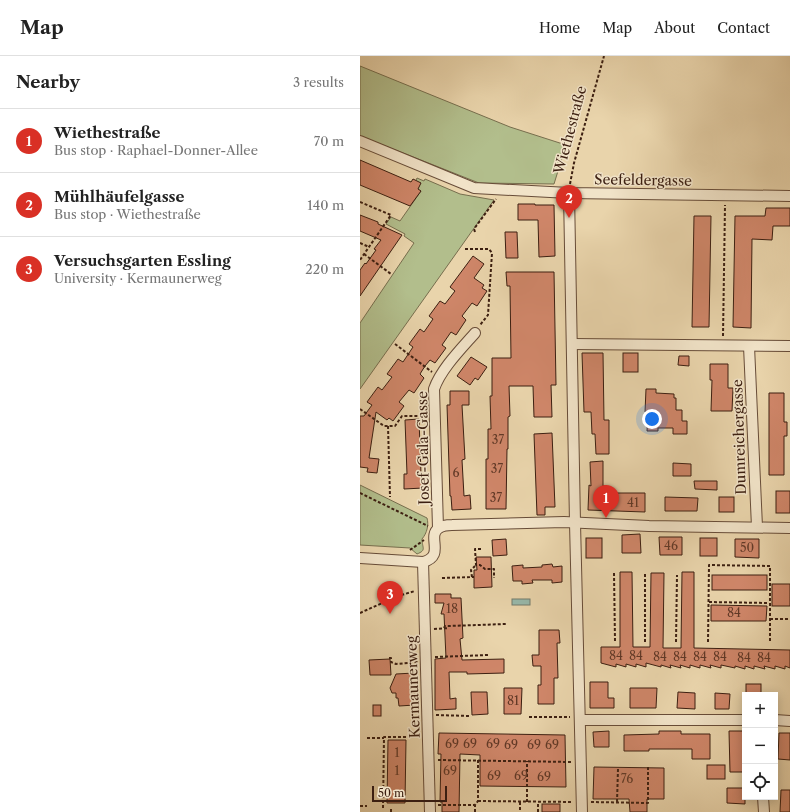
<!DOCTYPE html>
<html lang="en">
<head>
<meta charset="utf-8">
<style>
	:root { --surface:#fff; --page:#f6f6f6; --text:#222; --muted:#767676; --line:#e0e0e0; --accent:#d93025 }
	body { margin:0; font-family:"Libre Caslon Text",serif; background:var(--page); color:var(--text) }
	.controls { position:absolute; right:12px; bottom:12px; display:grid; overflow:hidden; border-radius:0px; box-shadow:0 2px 10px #0003 }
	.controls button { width:36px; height:36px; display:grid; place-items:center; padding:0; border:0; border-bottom:1px solid var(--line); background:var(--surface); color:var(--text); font:20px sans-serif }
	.scale { position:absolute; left:12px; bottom:10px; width:75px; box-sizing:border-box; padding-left:4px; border:2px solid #3c1f11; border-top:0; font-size:11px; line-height:14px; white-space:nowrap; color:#3c1f11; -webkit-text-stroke:3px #f1e3c8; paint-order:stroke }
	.you { position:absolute; left:292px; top:363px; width:14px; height:14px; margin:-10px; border:3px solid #fff; border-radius:50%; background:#1a73e8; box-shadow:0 0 0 6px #1a73e833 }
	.badge { display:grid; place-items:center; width:26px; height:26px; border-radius:50%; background:var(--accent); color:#fff; font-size:13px; font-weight:700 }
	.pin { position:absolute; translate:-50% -33px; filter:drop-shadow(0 1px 2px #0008) }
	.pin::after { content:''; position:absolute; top:21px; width:14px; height:12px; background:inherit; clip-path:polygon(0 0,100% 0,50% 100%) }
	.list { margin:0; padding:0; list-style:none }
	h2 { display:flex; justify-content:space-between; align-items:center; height:52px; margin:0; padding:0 16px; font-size:17px }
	h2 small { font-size:13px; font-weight:400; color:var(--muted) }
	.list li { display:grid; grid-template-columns:26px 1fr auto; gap:12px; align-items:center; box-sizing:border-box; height:64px; padding:0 16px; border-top:1px solid var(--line) }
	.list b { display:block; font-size:15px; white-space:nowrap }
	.list p { margin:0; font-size:13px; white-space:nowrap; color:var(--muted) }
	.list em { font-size:13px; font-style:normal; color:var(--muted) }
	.icon { flex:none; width:22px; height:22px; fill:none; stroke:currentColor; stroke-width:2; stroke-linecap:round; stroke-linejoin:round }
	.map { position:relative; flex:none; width:430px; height:756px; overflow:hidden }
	header { display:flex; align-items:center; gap:24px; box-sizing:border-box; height:56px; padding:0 20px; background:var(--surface); border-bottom:1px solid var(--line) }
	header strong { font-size:19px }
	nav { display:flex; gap:22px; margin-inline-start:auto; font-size:14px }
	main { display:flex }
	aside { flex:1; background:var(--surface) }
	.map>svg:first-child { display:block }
</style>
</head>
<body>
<header>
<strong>Map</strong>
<nav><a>Home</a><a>Map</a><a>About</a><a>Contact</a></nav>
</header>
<main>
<aside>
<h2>Nearby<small>3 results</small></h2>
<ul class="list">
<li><span class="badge">1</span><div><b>Wiethestraße</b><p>Bus stop · Raphael-Donner-Allee</p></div><em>70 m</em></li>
<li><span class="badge">2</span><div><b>Mühlhäufelgasse</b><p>Bus stop · Wiethestraße</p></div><em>140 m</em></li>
<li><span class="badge">3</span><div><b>Versuchsgarten Essling</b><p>University · Kermaunerweg</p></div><em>220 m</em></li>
</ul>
</aside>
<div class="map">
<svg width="430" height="756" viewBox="0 0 430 756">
	<rect width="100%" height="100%" fill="#e9d4ab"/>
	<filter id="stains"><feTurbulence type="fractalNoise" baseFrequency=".005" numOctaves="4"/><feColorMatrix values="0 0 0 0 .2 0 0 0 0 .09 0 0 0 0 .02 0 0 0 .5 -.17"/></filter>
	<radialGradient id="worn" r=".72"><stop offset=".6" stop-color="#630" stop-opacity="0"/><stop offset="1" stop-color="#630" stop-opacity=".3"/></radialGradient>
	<g fill="#b2be8c" stroke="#776e4e">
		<polygon points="0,10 150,71 206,89 194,128 119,127 0,80"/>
		<polygon points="57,122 64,125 65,123 100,138 134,144 0,333 0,267 54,187 44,180 45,178 26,168 31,161 40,165 61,135 53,131"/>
		<path d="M0 429 67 462C69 469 67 477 62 483 62 492 67 494 57 498L50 492 0 489Z"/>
	</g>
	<rect fill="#97b8aa" stroke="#737b6d" x="152" y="543" width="18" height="6"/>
	<g fill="#cf8669" stroke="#3c1f11">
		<polygon points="0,104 51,126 53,123 61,127 58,133 61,135 50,150 0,129"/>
		<polygon points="158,148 175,148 175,149 194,149 195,200 179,201 178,164 158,164"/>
		<polygon points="406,152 430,152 430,170 413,170 412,184 392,183 391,272 373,271 375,160 405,160"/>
		<polygon points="0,159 18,166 18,168 42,179 0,240 0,214 5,207 6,208 16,194 14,193 21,184 0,175"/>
		<polygon points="334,160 351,160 349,271 332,271"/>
		<polygon points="145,176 157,176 158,202 146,202"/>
		<polygon points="113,200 124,208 114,222 124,229 122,232 127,235 117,250 112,247 102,260 106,264 96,279 91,276 82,289 86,292 75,307 70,304 65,310 60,318 64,322 54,337 49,334 39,346 44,350 33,365 29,362 27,364 16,356 9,402 19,403 17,417 7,416 8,412 0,411 0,360 4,360 12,349 7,346 18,331 22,334 32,321 27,318 38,303 43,306 53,291 49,288 60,273 64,276 73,263 69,260 80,245 85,248 95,235 90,231"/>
		<polygon points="146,216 194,216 196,329 191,329 192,361 174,361 173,330 149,330 150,360 148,361 148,393 147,393 146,453 126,453 126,403 128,403 128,373 131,373 130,340 132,340 132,302 151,302 150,230 147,230"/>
		<polygon points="222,297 243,297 244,364 249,364 249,398 236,398 235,378 232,378 231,356 224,356"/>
		<rect x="263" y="297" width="15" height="19"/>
		<polygon points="319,300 329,300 329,310 318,309"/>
		<polygon points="111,301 127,311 118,324 115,322 110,329 97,320"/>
		<polygon points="350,308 368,308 368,332 373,332 372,355 351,355 352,324 350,324"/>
		<polygon points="286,333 296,333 296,337 314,338 314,342 316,342 316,354 322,354 322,365 327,365 327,378 313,378 313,372 298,372 298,375 287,375 288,356 285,356"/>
		<polygon points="90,335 109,335 109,349 102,349 105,403 102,404 104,440 110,439 111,453 92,454 91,440 90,440 87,349 90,349"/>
		<polygon points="409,337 424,337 424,366 427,366 427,380 424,380 424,419 409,419"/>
		<polygon points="59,363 61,418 62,418 63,432 44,433 44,418 47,418 45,364"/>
		<polygon points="192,377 195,451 185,451 185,459 177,459 174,378"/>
		<polygon points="243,405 243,430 247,430 247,437 285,437 285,456 228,454 229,429 231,430 230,406"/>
		<polygon points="313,407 331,408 331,420 313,420"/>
		<polygon points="334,425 357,425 357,434 335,433"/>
		<rect x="416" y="435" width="14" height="22"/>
		<polygon points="305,441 338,442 337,455 305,455"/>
		<rect x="359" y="441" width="15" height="15"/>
		<polygon points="280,478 281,497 262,497 262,479"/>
		<polygon points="299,481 322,481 322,499 300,499"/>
		<rect x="226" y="482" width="16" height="20"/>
		<rect x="340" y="482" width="17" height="18"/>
		<polygon points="146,483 147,499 133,500 132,484"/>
		<polygon points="375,483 399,483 399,502 375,501"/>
		<polygon points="116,501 131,501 132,531 114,532 114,514 117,514"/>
		<polygon points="192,508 193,511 202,510 202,526 192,527 192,524 172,524 173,527 162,528 162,525 153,525 152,510 163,509 163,512 182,511 182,509"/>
		<polygon points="260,516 272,516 273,591 290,591 291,517 304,517 303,592 321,592 322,516 334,516 334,592 430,594 430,612 425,610 425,613 415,610 415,613 404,610 405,613 394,610 394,613 385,610 385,613 375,610 375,612 361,609 361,612 350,609 351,612 340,609 340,612 330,609 330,612 320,609 321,612 310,609 311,612 301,609 301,611 286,607 286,611 276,608 276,611 266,608 266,611 256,608 256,611 241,607 241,591 260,591"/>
		<rect x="352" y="519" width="55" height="15"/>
		<rect x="412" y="528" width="18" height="22"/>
		<polygon points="75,538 91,538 91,542 101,542 103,582 100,583 102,604 144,603 144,617 107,618 107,616 89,616 90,643 96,642 96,653 75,654 75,603 86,602 84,558 81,558 84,547 75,547"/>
		<polygon points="351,549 407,550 406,565 351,565"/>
		<polygon points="179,574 199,574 200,587 197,587 198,622 194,622 194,648 178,648 178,629 181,629 181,610 173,610 172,599 179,599"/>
		<polygon points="30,603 31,619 10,619 9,604"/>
		<polygon points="54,617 55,649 39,650 38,642 36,642 36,637 32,637 30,632 36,618"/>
		<polygon points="230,626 248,626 248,642 254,642 254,652 230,652"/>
		<rect x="386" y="628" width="15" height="11"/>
		<polygon points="144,632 162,632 161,658 144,658"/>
		<polygon points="270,632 297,632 296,652 270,652"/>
		<polygon points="111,636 127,636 128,658 112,659"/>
		<polygon points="318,636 335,637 335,653 317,652"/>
		<polygon points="355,637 370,638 369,653 355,653"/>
		<rect x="13" y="649" width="8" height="11"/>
		<polygon points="249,675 249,691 234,691 233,676"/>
		<polygon points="299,675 321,675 321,678 350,678 350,703 332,703 332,693 289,693 289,695 264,695 264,679 299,678"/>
		<polygon points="369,675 385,675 385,716 370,716"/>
		<polygon points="79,677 205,679 206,731 120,730 120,699 100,698 99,756 82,756 82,746 80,746 81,698 78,698"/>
		<polygon points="419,677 430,677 430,704 418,703"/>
		<polygon points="28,684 46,684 45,747 27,747"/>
		<rect x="347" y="709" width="18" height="14"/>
		<polygon points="234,711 304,712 304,743 287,743 287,756 270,756 269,743 233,743"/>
		<polygon points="367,732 385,732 385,748 367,747"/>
		<polygon points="421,734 430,734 430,756 420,756"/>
		<rect x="182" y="748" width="18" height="8"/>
	</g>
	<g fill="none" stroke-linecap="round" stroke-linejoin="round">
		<defs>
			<g id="minor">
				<polyline points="0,85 114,132 209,137 430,140"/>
				<polyline points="209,137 215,467 222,756"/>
				<polyline points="212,288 430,290"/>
				<polyline points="389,290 397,471"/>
				<path d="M78 472 74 333C81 313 101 293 115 277"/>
				<path d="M0 502 63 506C86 500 66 480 79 472 83 469 88 469 92 469L204 466 289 470 430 472"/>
				<polyline points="63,506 70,756"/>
				<polyline points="220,664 385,664"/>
				<polyline points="415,664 430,665"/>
				<polyline points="403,741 404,756"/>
			</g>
		</defs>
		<use href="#minor" stroke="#674c38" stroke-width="12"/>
		<g stroke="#3c1f11" stroke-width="2" stroke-dasharray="3 2" stroke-linecap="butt">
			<polyline points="210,128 214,107 244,0"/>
			<polyline points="0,146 31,159 0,204"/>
			<polyline points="115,176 114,173 136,143"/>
			<polyline points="0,187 9,191"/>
			<polyline points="105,193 129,193 132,197 128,259 120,269"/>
			<polyline points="4,198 31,218"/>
			<polyline points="363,280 365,149"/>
			<polyline points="35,288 72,316"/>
			<polyline points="0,353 24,370 35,370 42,360 66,360"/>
			<polyline points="28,370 30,441"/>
			<polyline points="0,437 68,470"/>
			<polyline points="121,493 115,493 116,509 120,509 125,513 134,513 134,522"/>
			<polyline points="50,494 64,484"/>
			<polyline points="254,517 255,585"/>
			<polyline points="112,521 111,514 115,510"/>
			<polyline points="82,522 114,521"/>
			<polyline points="349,546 409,547"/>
			<polyline points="0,557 38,540 55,535"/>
			<polyline points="410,563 430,563"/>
			<polyline points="84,572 85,570 89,570 146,568"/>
			<polyline points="74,573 89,572"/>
			<polyline points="285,586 285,518"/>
			<polyline points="316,586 317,519"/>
			<polyline points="348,586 349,509 410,510 410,587"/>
			<polyline points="75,601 128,599"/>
			<polyline points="29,602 31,602 31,606 36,608 58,606"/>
			<polyline points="76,659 109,660"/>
			<polyline points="169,661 210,661"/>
			<polyline points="7,682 24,682"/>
			<polyline points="78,704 211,706"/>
			<polyline points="118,745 213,746"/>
			<polyline points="160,746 160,756"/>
			<polyline points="167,746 167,705"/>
			<polyline points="231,746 288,747 288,710"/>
			<polyline points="257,746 258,713"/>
			<polyline points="78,749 115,749"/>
			<polyline points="0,750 7,750"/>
			<polyline points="23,752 24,681 58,681"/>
			<polyline points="31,756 31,752"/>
			<polyline points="115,756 115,749 118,745 118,704"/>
			<polyline points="178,756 178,746"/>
		</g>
		<use href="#minor" stroke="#f1e3c8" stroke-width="10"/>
	</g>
	<g text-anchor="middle" stroke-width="3" stroke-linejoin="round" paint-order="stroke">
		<g font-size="12" fill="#613927">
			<text x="138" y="388">37</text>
			<text x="137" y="417">37</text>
			<text x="96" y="421">6</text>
			<text x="136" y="446">37</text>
			<text x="273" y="451">41</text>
			<text x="311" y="494">46</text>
			<text x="387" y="496">50</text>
			<text x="92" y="557">18</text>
			<text x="374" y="561">84</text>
			<text x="256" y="604">84</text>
			<text x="276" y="604">84</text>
			<text x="300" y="605">84</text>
			<text x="320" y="605">84</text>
			<text x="340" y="605">84</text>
			<text x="360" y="605">84</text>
			<text x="384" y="606">84</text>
			<text x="404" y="606">84</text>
			<text x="153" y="649">81</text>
			<text x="92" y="692">69</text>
			<text x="110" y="692">69</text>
			<text x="133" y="692">69</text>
			<text x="151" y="693">69</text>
			<text x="174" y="693">69</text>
			<text x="192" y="693">69</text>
			<text x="37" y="701">1</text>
			<text x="37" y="719">1</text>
			<text x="90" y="719">69</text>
			<text x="134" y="724">69</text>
			<text x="161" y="724">69</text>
			<text x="184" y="725">69</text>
			<text x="267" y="727">76</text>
		</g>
		<g font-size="14" fill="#3c1f11" stroke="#f1e3c8">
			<text transform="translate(210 74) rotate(-75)" y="5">Wiethestraße</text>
			<text transform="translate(283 124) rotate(1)" y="5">Seefeldergasse</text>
			<text transform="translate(379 381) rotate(-92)" y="5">Dumreichergasse</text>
			<text transform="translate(63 392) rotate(-91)" y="5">Josef-Gala-Gasse</text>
			<text transform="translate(53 631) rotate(-92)" y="5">Kermaunerweg</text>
		</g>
	</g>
	<rect width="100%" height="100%" filter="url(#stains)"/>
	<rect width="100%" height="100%" fill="url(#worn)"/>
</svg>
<div class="controls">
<button>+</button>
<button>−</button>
<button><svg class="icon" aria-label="locate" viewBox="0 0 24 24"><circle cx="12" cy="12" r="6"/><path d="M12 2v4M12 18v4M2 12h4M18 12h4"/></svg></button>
</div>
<div class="scale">50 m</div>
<div class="you"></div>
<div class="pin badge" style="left:246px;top:462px">1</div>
<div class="pin badge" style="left:209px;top:162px">2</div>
<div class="pin badge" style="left:30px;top:558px">3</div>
</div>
</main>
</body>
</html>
